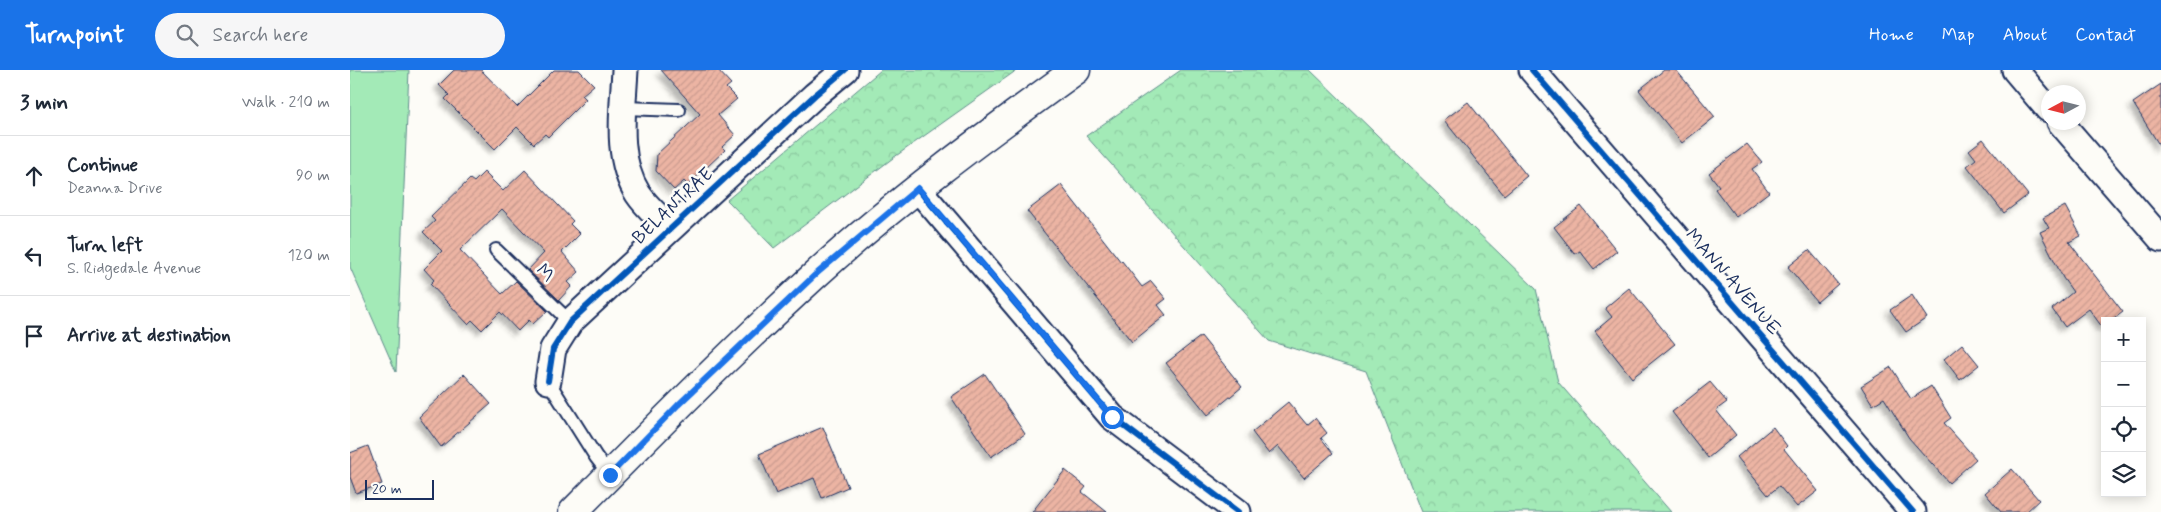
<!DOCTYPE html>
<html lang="en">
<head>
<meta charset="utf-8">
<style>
	:root { --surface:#fff; --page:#f6f6f7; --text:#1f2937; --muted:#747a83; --line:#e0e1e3; --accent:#1a73e8 }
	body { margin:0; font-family:Mynerve,sans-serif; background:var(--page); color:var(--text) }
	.controls { position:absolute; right:15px; bottom:15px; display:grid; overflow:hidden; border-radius:0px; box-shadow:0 2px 12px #0003 }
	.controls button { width:45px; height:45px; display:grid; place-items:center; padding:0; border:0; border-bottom:1px solid var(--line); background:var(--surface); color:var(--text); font:25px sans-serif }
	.compass { position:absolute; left:1691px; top:15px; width:45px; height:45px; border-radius:50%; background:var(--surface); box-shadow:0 2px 12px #0003; rotate:263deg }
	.scale { position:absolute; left:15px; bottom:12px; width:69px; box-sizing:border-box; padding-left:5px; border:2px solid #1b2f5e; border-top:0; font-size:14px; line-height:18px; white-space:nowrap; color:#1b2f5e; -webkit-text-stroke:4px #fdfcf7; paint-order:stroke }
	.stop { position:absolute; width:15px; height:15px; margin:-11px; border:4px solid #1a73e8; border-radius:50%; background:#fff }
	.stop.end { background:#1a73e8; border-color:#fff; box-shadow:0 1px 5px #0008 }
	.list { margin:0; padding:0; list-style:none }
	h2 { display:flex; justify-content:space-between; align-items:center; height:65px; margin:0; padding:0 20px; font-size:21px }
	h2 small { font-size:16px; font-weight:400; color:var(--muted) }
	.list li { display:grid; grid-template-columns:32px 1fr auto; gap:15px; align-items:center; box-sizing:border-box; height:80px; padding:0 20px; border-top:1px solid var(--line) }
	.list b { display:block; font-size:19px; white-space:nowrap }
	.list p { margin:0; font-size:16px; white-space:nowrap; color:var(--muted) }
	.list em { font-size:16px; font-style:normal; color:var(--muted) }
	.icon { flex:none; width:28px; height:28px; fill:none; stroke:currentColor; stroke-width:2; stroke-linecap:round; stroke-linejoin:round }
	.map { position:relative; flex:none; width:1811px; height:442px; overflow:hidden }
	header { display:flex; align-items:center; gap:30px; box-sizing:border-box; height:70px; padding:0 25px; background:var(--accent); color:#fff }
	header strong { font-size:24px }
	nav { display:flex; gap:28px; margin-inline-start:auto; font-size:18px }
	.search { width:350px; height:45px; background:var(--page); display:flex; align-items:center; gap:12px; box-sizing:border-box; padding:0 18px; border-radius:28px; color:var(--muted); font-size:19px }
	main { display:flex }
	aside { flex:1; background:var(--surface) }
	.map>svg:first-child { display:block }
</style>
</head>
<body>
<header>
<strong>Turnpoint</strong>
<div class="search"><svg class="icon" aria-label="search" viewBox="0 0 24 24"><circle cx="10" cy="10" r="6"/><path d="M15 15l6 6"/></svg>Search here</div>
<nav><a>Home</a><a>Map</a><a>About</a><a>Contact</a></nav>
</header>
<main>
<aside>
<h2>3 min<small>Walk · 210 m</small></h2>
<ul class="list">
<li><svg class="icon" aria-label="ahead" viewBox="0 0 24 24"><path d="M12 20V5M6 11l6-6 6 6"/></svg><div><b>Continue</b><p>Deanna Drive</p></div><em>90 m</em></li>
<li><svg class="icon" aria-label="left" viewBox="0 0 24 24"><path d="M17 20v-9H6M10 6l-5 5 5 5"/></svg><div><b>Turn left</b><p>S. Ridgedale Avenue</p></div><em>120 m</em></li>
<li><svg class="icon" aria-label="arrive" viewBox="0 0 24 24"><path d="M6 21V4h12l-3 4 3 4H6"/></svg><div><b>Arrive at destination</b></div></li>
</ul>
</aside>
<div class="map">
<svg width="1811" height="442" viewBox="0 0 1811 442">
	<defs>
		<pattern id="forest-crowns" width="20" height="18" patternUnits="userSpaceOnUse" patternTransform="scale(1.25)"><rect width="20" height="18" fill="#a3eab7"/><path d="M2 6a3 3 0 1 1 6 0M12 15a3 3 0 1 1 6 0" fill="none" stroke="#8cc9a0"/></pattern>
		<pattern id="building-hatch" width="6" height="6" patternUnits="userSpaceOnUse" patternTransform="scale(1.25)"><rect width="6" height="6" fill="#ecb4a3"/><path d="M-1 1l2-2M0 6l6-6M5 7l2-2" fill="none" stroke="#ca9b8f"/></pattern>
		<filter id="shadow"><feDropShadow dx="-4.5" dy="4.5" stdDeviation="2.5" flood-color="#0004"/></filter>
	</defs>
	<rect width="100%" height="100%" fill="#fdfcf7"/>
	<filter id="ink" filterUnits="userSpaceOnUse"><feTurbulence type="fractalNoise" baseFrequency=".02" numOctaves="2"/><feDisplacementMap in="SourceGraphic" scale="10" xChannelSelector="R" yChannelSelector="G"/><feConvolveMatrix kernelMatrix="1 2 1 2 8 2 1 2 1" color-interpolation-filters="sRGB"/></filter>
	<g filter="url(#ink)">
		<polygon fill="#a3eab7" stroke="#5f8c8a" points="0,0 59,0 46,302 0,197"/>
		<g fill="url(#forest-crowns)" stroke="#5f8c8a">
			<polygon points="531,0 667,0 543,88 424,178 377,130"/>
			<polygon points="831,0 960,0 1186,219 1208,312 1321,442 1071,442 1016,301 919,271 736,66"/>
		</g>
		<g fill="url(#building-hatch)" stroke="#1b2f5e" filter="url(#shadow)">
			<polygon points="104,0 131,0 167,37 204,0 229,0 244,15 232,25 236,29 198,67 195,64 184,74 167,57 145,79 95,29 99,25 89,15"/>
			<polygon points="311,0 368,0 381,14 376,18 387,29 368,45 385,65 372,77 375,80 338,115 334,111 324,120 306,101 307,84 350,44"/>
			<polygon points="1314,0 1326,0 1365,47 1332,73 1289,20"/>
			<polygon points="1811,14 1811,78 1783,33"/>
			<polygon points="1118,32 1177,106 1154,125 1094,50"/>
			<polygon points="1633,69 1678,125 1654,143 1617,96 1626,89 1619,80"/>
			<polygon points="1397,74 1412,92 1402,99 1419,122 1386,147 1365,119 1369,116 1359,103"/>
			<polygon points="175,100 223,151 220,154 230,164 212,182 229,202 218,212 222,216 209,230 178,200 194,183 152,139 110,180 152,224 166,211 197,241 183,254 179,250 168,261 150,242 132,260 122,250 118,254 80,214 84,210 74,199 92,181 73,162 85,151 81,147 120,109 124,112 134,102 153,121"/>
			<polygon points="711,115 771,192 772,191 792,217 801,211 816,229 808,235 816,245 782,272 677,141"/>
			<polygon points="1231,136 1267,181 1244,199 1230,181 1225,184 1204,157"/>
			<polygon points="1715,136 1731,166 1719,172 1773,242 1761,251 1755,251 1755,256 1752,257 1739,239 1715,257 1702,239 1723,222 1713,208 1690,162 1699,158 1693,148"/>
			<polygon points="1459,180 1488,214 1467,232 1438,197"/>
			<polygon points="1279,218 1325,274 1282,308 1245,261 1262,247 1255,238"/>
			<polygon points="1562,225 1577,248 1556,262 1540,240"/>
			<polygon points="851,266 892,317 858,345 816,293"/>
			<polygon points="1612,274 1629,295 1610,310 1594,289"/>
			<polygon points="1541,297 1561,329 1581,316 1601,348 1594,353 1626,389 1599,413 1559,368 1534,328 1523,335 1511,316"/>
			<polygon points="114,304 141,334 91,377 69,347"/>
			<polygon points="635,304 675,364 641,387 601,327"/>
			<polygon points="1360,312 1377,332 1366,340 1386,365 1358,388 1322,342"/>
			<polygon points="938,332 957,355 965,348 977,363 971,368 983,383 954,408 928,376 919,384 902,362"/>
			<polygon points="473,357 498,417 472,428 464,408 426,424 409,384"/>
			<polygon points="1423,357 1437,376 1434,379 1468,421 1447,437 1429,416 1418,425 1387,387"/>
			<polygon points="18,376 32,414 6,423 0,407 0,383"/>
			<polygon points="1662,399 1689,430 1676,442 1651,442 1635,423"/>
			<polygon points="715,400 736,417 732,422 757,442 682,442"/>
		</g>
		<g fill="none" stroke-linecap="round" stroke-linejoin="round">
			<defs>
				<g id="service">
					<polyline points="274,38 329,40"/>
					<polyline points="146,180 220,252"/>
					<polyline points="198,311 246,387 260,405"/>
				</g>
				<g id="minor">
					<path d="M275 0C273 41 265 88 288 124 296 136 309 147 319 158"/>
					<polyline points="1182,0 1563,442"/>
					<polyline points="1665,0 1698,39"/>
					<polyline points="1710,52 1811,169"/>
					<polyline points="568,119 762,347 888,442"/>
					<polyline points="198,311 203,279 220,252 465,25 495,0"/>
				</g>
				<path id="secondary" d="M223 442C302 362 381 282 464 206 546 131 636 65 726 0"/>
			</defs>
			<use href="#service" stroke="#1b2f5e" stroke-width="16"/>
			<use href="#minor" stroke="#1b2f5e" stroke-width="29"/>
			<use href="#secondary" stroke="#1b2f5e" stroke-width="31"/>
			<use href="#service" stroke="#fdfcf7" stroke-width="12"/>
			<use href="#minor" stroke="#fdfcf7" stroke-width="25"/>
			<use href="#secondary" stroke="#fdfcf7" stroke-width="28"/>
			<defs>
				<g id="cycleway">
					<polyline points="1182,0 1563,442"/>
					<polyline points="568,119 762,347 888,442"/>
					<polyline points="198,311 203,279 220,252 465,25 495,0"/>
				</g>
			</defs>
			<use href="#cycleway" stroke="#fdfcf7" stroke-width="9"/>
			<use href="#cycleway" stroke="#0057b8" stroke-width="6"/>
		</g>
	</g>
	<g fill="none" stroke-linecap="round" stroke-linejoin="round" filter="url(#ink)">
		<polyline stroke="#1a73e8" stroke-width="6" points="260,405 328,335 465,205 568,118 762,347"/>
	</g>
	<g text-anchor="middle" stroke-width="5" stroke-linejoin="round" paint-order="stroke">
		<g font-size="19" fill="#1b2f5e" stroke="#fdfcf7">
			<text transform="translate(322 135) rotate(-43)" y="7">BELANTRAE</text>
			<text transform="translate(196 202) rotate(45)" y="7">M</text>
			<text transform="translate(1384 211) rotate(49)" y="7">MANN AVENUE</text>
		</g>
	</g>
</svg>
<div class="controls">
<button>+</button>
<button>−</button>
<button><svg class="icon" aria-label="locate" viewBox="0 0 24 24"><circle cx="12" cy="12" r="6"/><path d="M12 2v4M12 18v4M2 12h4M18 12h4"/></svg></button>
<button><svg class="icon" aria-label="layers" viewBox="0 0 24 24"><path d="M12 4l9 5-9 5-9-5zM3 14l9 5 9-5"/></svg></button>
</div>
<svg class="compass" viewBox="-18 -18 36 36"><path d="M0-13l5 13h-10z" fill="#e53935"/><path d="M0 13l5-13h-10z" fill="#747a83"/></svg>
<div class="scale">20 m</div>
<div class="stop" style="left:762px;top:347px"></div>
<div class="stop end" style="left:260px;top:405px"></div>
</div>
</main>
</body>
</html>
